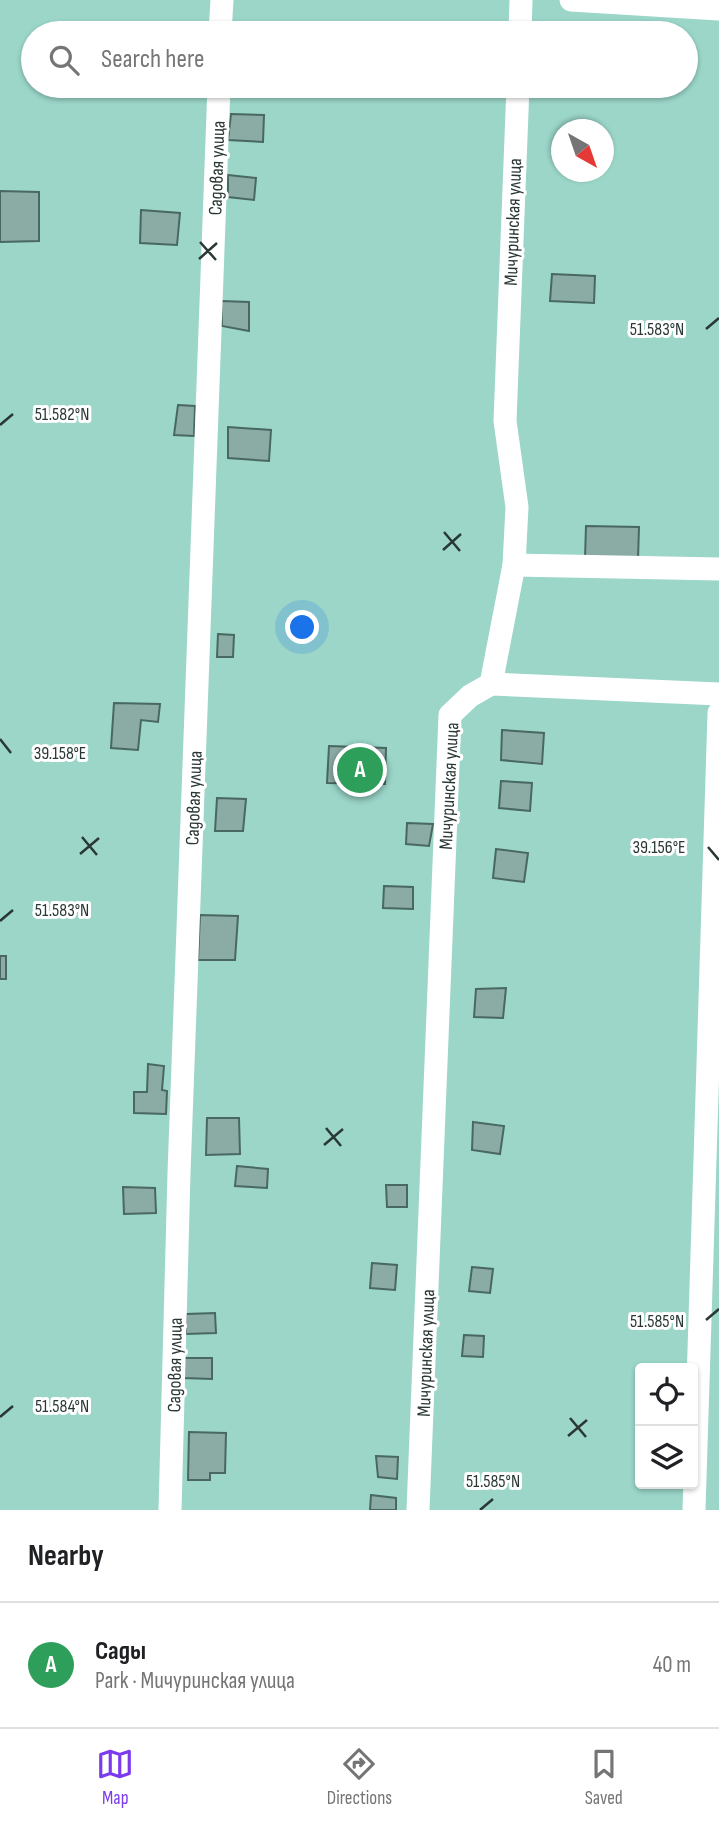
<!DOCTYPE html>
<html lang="en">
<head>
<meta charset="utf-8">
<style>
	:root { --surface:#fff; --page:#f6f6f6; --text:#202124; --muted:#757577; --line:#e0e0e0; --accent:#7c3aed }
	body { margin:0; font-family:"Sofia Sans Condensed",sans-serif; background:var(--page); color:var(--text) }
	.controls { position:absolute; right:21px; bottom:21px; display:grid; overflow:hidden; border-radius:7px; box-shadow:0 2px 5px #0004 }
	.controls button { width:63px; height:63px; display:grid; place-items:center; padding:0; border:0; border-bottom:2px solid var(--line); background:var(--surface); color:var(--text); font:35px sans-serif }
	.compass { position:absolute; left:551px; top:119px; width:63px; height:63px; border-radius:50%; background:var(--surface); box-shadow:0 2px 5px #0004; rotate:140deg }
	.you { position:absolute; left:303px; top:628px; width:24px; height:24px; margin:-18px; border:5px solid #fff; border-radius:50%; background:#1a73e8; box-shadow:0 0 0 10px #1a73e833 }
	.badge { display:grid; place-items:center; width:46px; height:46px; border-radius:50%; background:var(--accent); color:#fff; font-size:23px; font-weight:700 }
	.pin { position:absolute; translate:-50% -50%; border:4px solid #fff; box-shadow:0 2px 7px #0006 }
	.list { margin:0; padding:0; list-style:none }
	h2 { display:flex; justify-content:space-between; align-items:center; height:91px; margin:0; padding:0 28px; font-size:30px }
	h2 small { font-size:23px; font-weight:400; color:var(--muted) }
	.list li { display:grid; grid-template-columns:46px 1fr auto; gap:21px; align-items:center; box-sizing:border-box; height:126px; padding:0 28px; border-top:2px solid var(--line) }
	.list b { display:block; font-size:26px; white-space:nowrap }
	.list p { margin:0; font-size:23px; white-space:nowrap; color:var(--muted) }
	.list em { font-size:23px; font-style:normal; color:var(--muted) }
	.icon { flex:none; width:38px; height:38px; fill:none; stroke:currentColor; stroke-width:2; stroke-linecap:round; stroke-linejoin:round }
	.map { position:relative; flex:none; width:719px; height:1510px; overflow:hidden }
	.search { position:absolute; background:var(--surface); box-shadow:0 2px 5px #0004; left:21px; right:21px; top:21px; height:77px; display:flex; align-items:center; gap:18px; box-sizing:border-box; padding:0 24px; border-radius:38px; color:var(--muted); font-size:26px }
	.sheet { height:217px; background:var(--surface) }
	nav { display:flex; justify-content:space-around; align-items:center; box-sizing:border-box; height:98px; border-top:2px solid var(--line); background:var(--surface); font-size:19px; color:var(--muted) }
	nav a { display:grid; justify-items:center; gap:4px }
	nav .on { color:var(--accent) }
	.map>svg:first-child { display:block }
</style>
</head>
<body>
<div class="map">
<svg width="719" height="1510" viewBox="0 0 719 1510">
	<rect width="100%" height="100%" fill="#c4e7df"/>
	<path fill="#9bd6c9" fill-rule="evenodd" d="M0 0H719V1510H0ZM33 33H686V86H33ZM562 130H604V172H562ZM640 1368H693V1484H640Z"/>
	<g fill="#8baca5" stroke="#486861" stroke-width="2">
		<polygon points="182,86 205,86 205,94 181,93"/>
		<rect x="256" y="86" width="23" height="3"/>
		<polygon points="231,114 264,115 263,142 228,140"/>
		<polygon points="228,175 256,178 254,200 228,197"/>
		<polygon points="0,191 39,192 39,241 0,242"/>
		<polygon points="141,210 180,213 177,245 140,243"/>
		<polygon points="552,274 595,276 594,303 550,301"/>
		<polygon points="221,301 249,302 249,331 222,326"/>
		<polygon points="178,405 195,406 194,436 174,435"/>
		<polygon points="228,427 271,430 269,461 228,458"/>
		<polygon points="586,526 639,527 638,559 585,558"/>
		<polygon points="218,634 234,635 233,657 217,657"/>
		<polygon points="114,703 160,704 158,722 141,720 138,750 111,748"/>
		<polygon points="502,730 544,733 542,764 501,760"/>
		<polygon points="329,746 386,748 385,784 327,783"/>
		<polygon points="501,781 532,783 530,811 499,808"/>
		<polygon points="217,798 246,799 243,831 215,831"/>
		<polygon points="407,823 433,824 429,846 406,844"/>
		<polygon points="496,849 528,853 524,882 493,878"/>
		<polygon points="384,886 413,887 413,909 383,908"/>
		<polygon points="200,915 238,916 235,960 198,960"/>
		<rect x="0" y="956" width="6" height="23"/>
		<polygon points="506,988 503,1018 474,1017 476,989"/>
		<polygon points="148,1064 164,1066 162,1090 167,1091 166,1114 134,1113 134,1092 147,1092"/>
		<polygon points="207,1118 239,1118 240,1154 206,1155"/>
		<polygon points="473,1122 504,1126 500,1154 472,1150"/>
		<polygon points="237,1166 268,1169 267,1188 235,1186"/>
		<polygon points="386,1185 407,1185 407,1207 387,1207"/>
		<polygon points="123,1187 155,1188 156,1213 124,1214"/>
		<polygon points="372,1263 397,1265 395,1290 370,1288"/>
		<polygon points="472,1267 493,1269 490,1293 469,1291"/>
		<polygon points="215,1313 216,1333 186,1334 186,1314"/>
		<polygon points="464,1335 484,1336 483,1357 462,1356"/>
		<polygon points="183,1358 212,1358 212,1379 183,1378"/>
		<polygon points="189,1432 226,1433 225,1473 210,1473 210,1480 188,1480"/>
		<polygon points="376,1456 398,1457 397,1479 378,1477"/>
		<polygon points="371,1495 396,1498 396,1510 370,1510"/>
	</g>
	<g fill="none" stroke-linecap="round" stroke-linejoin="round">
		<g stroke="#fff" stroke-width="23">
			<polyline points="571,0 719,9"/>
			<polyline points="220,33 222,0"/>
			<polyline points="520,33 521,0"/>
			<polyline points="514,565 719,569"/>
			<polyline points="491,684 719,694"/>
			<polyline points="170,1510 179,1173 219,86"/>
			<polyline points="418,1510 450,715 470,696 491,684 514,565 517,507 505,421 518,86"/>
			<polyline points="694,1510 719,713"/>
		</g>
	</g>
	<path fill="none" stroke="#2a3835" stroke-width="2.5" d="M200 242 216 260M199 259 217 243M706 329 719 318M0 425 13 414M444 532 460 551M443 550 461 534M0 739 11 753M82 837 97 855M708 847 719 860M80 854 99 838M0 921 13 910M326 1128 341 1146M324 1145 343 1129M706 1320 719 1309M0 1417 13 1406M570 1418 586 1437M568 1436 587 1420M480 1510 493 1499"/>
	<g text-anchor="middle" stroke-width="6" stroke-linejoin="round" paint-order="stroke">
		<g font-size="19" fill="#2a3835" stroke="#fff">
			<text transform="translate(216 168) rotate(-88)" y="7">Садовая улица</text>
			<text transform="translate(512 222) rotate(-88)" y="7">Мичуринская улица</text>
			<text transform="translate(448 786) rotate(-87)" y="7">Мичуринская улица</text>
			<text transform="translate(193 798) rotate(-88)" y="7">Садовая улица</text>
			<text transform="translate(425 1353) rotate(-88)" y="7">Мичуринская улица</text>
			<text transform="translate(174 1365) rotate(-89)" y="7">Садовая улица</text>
		</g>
	</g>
	<g font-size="18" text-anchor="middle" fill="#2a3835" stroke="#fff" stroke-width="6" stroke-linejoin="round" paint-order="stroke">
		<text x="657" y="335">51.583°N</text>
		<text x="62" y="420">51.582°N</text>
		<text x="60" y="759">39.158°E</text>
		<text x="659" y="853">39.156°E</text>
		<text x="62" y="916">51.583°N</text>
		<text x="657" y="1327">51.585°N</text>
		<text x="62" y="1412">51.584°N</text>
		<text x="493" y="1487">51.585°N</text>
	</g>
</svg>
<div class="controls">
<button><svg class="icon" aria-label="locate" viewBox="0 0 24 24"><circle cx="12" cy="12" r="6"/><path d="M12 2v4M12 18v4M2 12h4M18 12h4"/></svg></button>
<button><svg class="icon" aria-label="layers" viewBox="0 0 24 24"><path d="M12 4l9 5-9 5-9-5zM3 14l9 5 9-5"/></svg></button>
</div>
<svg class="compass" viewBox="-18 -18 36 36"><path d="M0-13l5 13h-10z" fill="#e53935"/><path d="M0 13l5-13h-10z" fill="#757577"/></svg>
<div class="you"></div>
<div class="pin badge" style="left:360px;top:770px;background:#2e9e5b">A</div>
<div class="search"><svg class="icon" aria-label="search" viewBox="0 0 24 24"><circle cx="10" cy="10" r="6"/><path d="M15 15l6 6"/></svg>Search here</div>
</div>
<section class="sheet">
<h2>Nearby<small></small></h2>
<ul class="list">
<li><span class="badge" style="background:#2e9e5b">A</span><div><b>Сады</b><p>Park · Мичуринская улица</p></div><em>40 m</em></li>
</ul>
</section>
<nav>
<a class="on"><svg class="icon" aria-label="map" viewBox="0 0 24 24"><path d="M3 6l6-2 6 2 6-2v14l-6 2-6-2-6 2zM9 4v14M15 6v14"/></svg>Map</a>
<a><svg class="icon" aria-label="directions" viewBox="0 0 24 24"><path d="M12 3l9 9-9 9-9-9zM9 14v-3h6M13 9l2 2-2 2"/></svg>Directions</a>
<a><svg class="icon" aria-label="saved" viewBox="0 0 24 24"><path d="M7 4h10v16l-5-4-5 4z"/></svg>Saved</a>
</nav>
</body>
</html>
